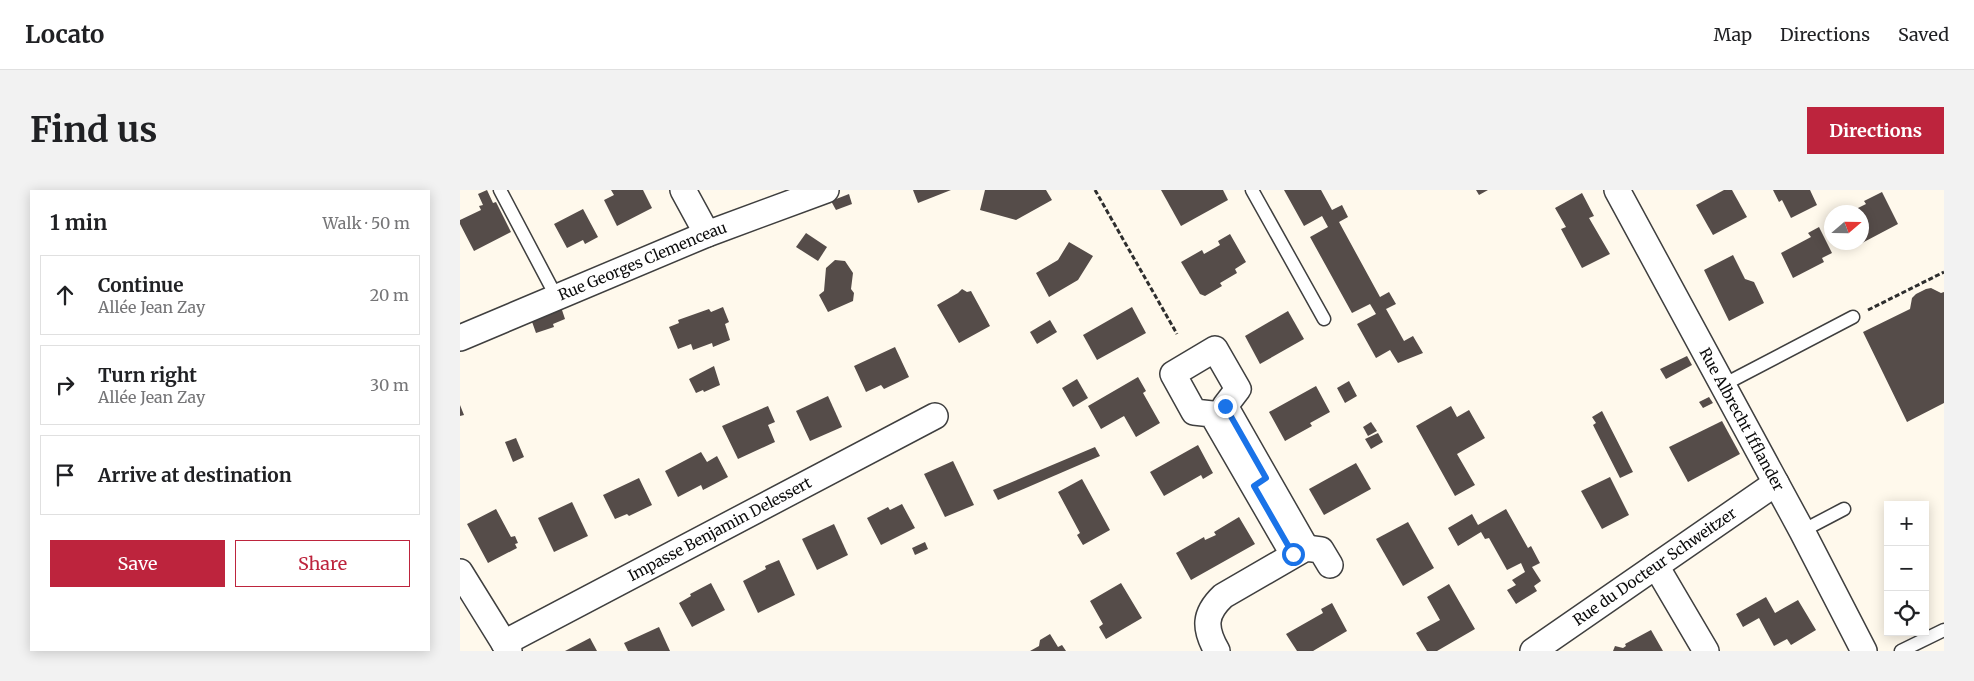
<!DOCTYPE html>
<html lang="en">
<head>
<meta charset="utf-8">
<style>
	:root { --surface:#fff; --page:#f2f2f2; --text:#202124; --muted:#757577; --line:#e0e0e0; --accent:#bd243d }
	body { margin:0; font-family:Merriweather,serif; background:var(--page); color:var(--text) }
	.controls { position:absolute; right:15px; bottom:15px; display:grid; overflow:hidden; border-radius:0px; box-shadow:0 2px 12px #0003 }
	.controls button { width:45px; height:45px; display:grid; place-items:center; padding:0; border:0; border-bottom:1px solid var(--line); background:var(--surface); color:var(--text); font:25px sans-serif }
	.compass { position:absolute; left:1364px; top:15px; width:45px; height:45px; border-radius:50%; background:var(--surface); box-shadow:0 2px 12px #0003; rotate:70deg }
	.stop { position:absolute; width:15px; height:15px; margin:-11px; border:4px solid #1a73e8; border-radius:50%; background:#fff }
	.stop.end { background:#1a73e8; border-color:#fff; box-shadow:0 1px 5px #0008 }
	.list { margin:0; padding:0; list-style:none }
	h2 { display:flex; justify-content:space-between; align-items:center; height:65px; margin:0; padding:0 20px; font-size:21px }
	h2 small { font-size:16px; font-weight:400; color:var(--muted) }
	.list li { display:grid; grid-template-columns:32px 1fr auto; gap:15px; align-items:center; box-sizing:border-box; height:80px; margin:0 10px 10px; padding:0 10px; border:1px solid var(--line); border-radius:0px }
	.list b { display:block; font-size:19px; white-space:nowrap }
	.list p { margin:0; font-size:16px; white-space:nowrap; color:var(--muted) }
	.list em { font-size:16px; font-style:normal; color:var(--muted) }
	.actions { display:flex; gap:10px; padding:15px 20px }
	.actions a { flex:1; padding:11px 0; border:1px solid var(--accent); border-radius:0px; text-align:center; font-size:18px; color:var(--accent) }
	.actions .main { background:var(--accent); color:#fff }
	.icon { flex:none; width:28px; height:28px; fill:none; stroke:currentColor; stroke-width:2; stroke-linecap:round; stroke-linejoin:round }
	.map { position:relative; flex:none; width:1484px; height:461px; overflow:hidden; border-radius:0px }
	header { display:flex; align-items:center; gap:30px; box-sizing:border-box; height:70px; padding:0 25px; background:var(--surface); border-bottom:1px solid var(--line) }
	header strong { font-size:24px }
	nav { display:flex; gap:28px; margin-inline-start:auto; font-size:18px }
	.intro { display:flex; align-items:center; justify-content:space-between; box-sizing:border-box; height:120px; padding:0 30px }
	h1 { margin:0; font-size:35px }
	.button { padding:12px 22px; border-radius:0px; background:var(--accent); color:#fff; font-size:18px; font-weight:700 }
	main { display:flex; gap:30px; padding:0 30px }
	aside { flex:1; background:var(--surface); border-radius:0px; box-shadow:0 2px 12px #0003 }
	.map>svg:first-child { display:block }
</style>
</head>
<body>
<header>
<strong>Locato</strong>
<nav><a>Map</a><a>Directions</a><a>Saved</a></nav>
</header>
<div class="intro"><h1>Find us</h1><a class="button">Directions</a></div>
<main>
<aside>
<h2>1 min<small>Walk · 50 m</small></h2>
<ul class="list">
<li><svg class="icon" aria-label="ahead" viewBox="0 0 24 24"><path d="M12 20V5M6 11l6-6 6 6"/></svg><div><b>Continue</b><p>Allée Jean Zay</p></div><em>20 m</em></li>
<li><svg class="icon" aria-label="right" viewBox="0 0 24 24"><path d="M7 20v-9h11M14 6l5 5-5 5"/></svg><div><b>Turn right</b><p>Allée Jean Zay</p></div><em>30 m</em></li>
<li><svg class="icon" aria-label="arrive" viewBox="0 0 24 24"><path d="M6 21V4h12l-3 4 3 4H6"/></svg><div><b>Arrive at destination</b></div></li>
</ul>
<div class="actions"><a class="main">Save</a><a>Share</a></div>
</aside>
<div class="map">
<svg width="1484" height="461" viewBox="0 0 1484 461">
	<rect width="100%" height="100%" fill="#fff9ec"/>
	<g fill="#554c49">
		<polygon points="27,0 33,13 36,12 51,42 14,61 0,34 0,30 21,20 19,16 23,15 18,4"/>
		<polygon points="151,0 183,0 192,18 157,36 144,10 154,5"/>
		<polygon points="453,0 491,0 458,13"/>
		<polygon points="525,0 586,0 592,10 556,30 520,20"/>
		<polygon points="701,0 763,0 768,10 721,36"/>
		<polygon points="824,0 861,0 872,20 882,15 888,27 879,32 920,107 929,102 936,114 926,119 944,151 953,146 963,163 938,173 930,160 916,168 897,134 916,124 910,114 892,123 850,47 868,37 862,26 844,36"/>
		<polygon points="1016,0 1028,0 1019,5"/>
		<polygon points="1264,0 1272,0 1287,27 1253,45 1236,15"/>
		<polygon points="1313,0 1350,0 1357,15 1331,28 1322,10 1319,12"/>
		<polygon points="1422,2 1438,34 1402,53 1402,22 1390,22 1406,14 1404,11"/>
		<polygon points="1122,3 1134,26 1129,28 1150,64 1122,78 1101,39 1106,37 1095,18"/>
		<polygon points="389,4 392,14 376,20 371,11"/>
		<polygon points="123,19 138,47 125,54 123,50 107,58 94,34"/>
		<polygon points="1359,37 1372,63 1362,68 1364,72 1333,88 1321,63 1351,47 1348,43"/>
		<polygon points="346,43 367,57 358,71 336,57"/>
		<polygon points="770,44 786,72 775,79 777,83 760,93 762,96 745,106 740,104 721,72 742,60 744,64 760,55 758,51"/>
		<polygon points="609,52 633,66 618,90 589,107 576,83 598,70"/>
		<polygon points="1273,65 1285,89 1294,92 1304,113 1269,131 1244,80"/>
		<polygon points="375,70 385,71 393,83 391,99 394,103 393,111 368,122 359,105 364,101 366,78"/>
		<polygon points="1471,98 1481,103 1484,102 1484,213 1447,232 1403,142 1450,119 1452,108 1456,104 1466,99"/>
		<polygon points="502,99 507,102 511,101 530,136 499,153 477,115 498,103"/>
		<polygon points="101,117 105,129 93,134 94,137 76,143 71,129"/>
		<polygon points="263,117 269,132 265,134 270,150 253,157 252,153 233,160 231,154 218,159 209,137 219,133 218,130 249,119 251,122"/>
		<polygon points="672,117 686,143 637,170 623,145"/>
		<polygon points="828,121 844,149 800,174 785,146"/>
		<polygon points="590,130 597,142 577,154 570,142"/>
		<polygon points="435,157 449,187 424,199 421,195 406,202 394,176"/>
		<polygon points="1227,166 1232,175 1206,189 1200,179"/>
		<polygon points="254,176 260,195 244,202 243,200 236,203 229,189"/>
		<polygon points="678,187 686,201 683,203 700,233 676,247 664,226 641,239 628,216"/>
		<polygon points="617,189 628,208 613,217 602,198"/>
		<polygon points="889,191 897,206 885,213 877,198"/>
		<polygon points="856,196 870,222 850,233 852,236 825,251 809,222"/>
		<polygon points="368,206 382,237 350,251 336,221"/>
		<polygon points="1249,207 1253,213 1243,218 1239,212"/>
		<polygon points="0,215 4,225 0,226"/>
		<polygon points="308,216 315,232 308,235 315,252 278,269 262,236"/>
		<polygon points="991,216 997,227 1009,220 1025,248 997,264 1015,295 995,306 956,236"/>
		<polygon points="1142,221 1173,282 1160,288 1133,235 1136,233 1132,227"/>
		<polygon points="1262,231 1280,264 1228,292 1209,257"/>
		<polygon points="911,232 917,241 908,246 903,237"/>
		<polygon points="918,243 923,252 911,259 905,249"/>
		<polygon points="56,248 64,267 53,272 45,252"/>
		<polygon points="738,255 753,283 743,289 741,285 704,306 690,282"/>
		<polygon points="635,257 640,266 538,310 533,300"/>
		<polygon points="241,262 247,272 257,266 268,287 243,300 241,295 218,307 205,281"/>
		<polygon points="493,271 514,315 485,327 464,284"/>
		<polygon points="896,273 911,299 864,325 849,299"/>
		<polygon points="1150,287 1169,325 1142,339 1121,301"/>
		<polygon points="179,288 192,315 169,326 167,324 155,329 143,305"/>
		<polygon points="622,289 650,340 623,355 617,345 620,343 598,302"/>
		<polygon points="112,312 128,346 94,362 78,328"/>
		<polygon points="442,314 455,338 421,355 407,328 428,317 430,320"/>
		<polygon points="36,319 51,347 55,346 58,353 55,354 57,358 28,373 7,334"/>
		<polygon points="1046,319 1068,358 1071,356 1080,373 1072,377 1081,391 1074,396 1077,401 1056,414 1047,400 1056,395 1052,390 1065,382 1061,373 1047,380 1029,348 1025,349 1021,342 998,356 988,338 1012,324 1018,335"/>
		<polygon points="779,327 795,354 731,390 716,363 744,347 745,350 756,345 754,342"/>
		<polygon points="948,332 974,378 943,396 916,349"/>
		<polygon points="374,334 388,365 357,380 342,349"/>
		<polygon points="465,352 468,359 455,365 452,358"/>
		<polygon points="319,370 335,405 298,423 283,391 306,379 305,376"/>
		<polygon points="251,393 265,420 232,437 219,413 231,406 230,404"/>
		<polygon points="661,393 682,428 646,449 639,437 643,434 630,411"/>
		<polygon points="989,394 1015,439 977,461 967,461 956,443 980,430 967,407"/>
		<polygon points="1306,407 1315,423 1338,410 1356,440 1331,455 1327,449 1314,456 1299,428 1283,437 1276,424"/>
		<polygon points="872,413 887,441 853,461 837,461 826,444 863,423 861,419"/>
		<polygon points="199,437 210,461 168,461 164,453"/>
		<polygon points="1191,440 1203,461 1153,461 1155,456 1163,458 1166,456 1165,454"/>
		<polygon points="590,444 598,457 602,455 606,461 570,461 579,456 580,450"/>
		<polygon points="130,448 137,461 105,461"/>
	</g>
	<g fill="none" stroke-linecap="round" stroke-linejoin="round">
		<defs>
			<g id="service">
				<polyline points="40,0 97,108"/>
				<polyline points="792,0 864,129"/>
				<polyline points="1263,195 1393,127"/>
				<polyline points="1342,341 1384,319"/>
				<polyline points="1441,461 1484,440"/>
			</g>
			<g id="minor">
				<polyline points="223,0 247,44"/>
				<path id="s1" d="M1157 0 1342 341 1404 461"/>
				<path id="s2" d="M0 148 247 44 366 0"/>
				<polyline points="833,364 752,224 734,222 713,184 755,159 778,199 765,216 846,358"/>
				<polyline points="1196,376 1246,461"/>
				<polyline points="0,382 49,461"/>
				<path id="s3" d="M44 453 475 226"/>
				<path d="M757 461C744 438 744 424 763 406L846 358 861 360 870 375"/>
				<path id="s4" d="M1073 461 1316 293"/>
			</g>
		</defs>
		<use href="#service" stroke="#3f3f3f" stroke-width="15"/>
		<use href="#minor" stroke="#3f3f3f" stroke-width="28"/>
		<g stroke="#2e2e2e" stroke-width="3" stroke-dasharray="5 2.5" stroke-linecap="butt">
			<polyline points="635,0 717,144"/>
			<polyline points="1408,120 1484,82"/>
		</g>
		<use href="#service" stroke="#fff" stroke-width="12"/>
		<use href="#minor" stroke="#fff" stroke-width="25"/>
	</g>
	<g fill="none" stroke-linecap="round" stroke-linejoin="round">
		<polyline stroke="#1a73e8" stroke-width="6" points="765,216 806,288 794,296 833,364"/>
	</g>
	<g text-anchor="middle" stroke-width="5" stroke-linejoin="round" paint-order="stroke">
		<g font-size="15" fill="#0c0c0c" stroke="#fff">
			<text dy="5" stroke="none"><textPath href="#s2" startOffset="198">Rue Georges Clemenceau</textPath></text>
			<text dy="5" stroke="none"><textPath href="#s1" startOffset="261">Rue Albrecht Ifflander</textPath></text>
			<text dy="5" stroke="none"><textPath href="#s3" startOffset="244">Impasse Benjamin Delessert</textPath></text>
			<text dy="5" stroke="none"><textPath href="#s4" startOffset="148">Rue du Docteur Schweitzer</textPath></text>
		</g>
	</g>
</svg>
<div class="controls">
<button>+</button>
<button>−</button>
<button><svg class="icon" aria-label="locate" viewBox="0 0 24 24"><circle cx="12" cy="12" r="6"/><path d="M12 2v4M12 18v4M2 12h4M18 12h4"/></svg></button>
</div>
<svg class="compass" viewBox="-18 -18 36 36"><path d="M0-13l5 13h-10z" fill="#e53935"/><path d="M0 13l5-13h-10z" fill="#757577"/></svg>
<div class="stop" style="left:833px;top:364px"></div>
<div class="stop end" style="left:765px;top:216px"></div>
</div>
</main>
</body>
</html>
